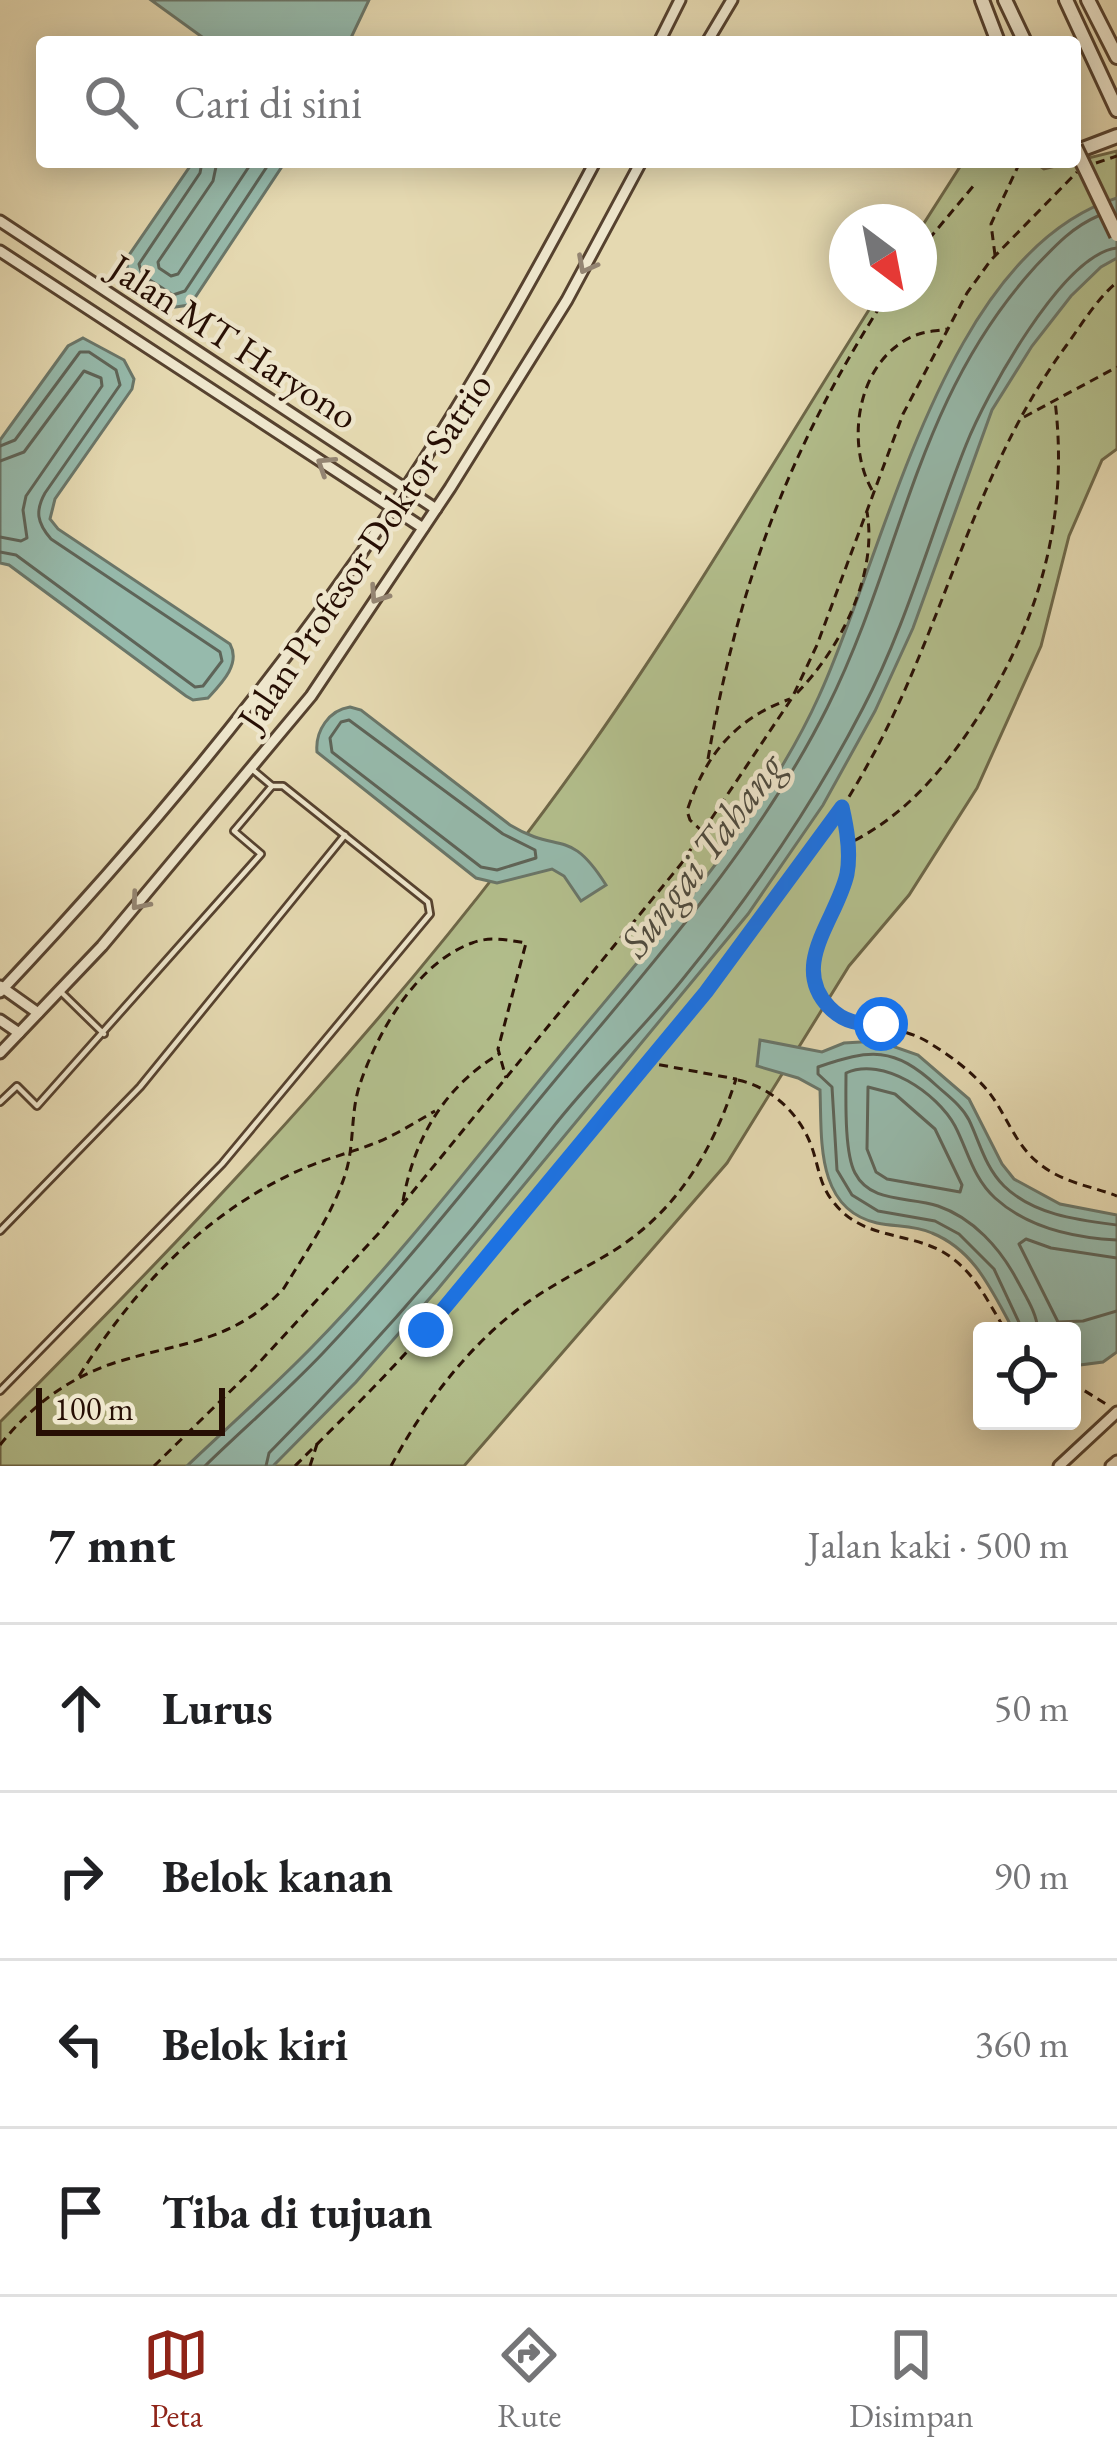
<!DOCTYPE html>
<html lang="id">
<head>
<meta charset="utf-8">
<style>
	:root { --surface:#fff; --page:#f6f6f6; --text:#202124; --muted:#757577; --line:#e0e0e0; --accent:#8f2418 }
	body { margin:0; font-family:"EB Garamond",serif; background:var(--page); color:var(--text) }
	.controls { position:absolute; right:36px; bottom:36px; display:grid; overflow:hidden; border-radius:12px; box-shadow:0 6px 30px #0003 }
	.controls button { width:108px; height:108px; display:grid; place-items:center; padding:0; border:0; border-bottom:3px solid var(--line); background:var(--surface); color:var(--text); font:60px sans-serif }
	.compass { position:absolute; left:829px; top:204px; width:108px; height:108px; border-radius:50%; background:var(--surface); box-shadow:0 6px 30px #0003; rotate:148deg }
	.scale { position:absolute; left:36px; bottom:30px; width:189px; box-sizing:border-box; padding-left:12px; border:6px solid #270f04; border-top:0; font-size:33px; line-height:42px; white-space:nowrap; color:#270f04; -webkit-text-stroke:9px #eee6cc; paint-order:stroke }
	.stop { position:absolute; width:36px; height:36px; margin:-27px; border:9px solid #1a73e8; border-radius:50%; background:#fff }
	.stop.end { background:#1a73e8; border-color:#fff; box-shadow:0 3px 12px #0008 }
	.list { margin:0; padding:0; list-style:none }
	h2 { display:flex; justify-content:space-between; align-items:center; height:156px; margin:0; padding:0 48px; font-size:51px }
	h2 small { font-size:39px; font-weight:400; color:var(--muted) }
	.list li { display:grid; grid-template-columns:78px 1fr auto; gap:36px; align-items:center; box-sizing:border-box; height:168px; padding:0 48px; border-top:3px solid var(--line) }
	.list b { display:block; font-size:45px; white-space:nowrap }
	.list em { font-size:39px; font-style:normal; color:var(--muted) }
	.icon { flex:none; width:66px; height:66px; fill:none; stroke:currentColor; stroke-width:2; stroke-linecap:round; stroke-linejoin:round }
	.map { position:relative; flex:none; width:1117px; height:1466px; overflow:hidden }
	.search { position:absolute; background:var(--surface); box-shadow:0 6px 30px #0003; left:36px; right:36px; top:36px; height:132px; display:flex; align-items:center; gap:30px; box-sizing:border-box; padding:0 42px; border-radius:12px; color:var(--muted); font-size:45px }
	.sheet { height:828px; background:var(--surface) }
	nav { display:flex; justify-content:space-around; align-items:center; box-sizing:border-box; height:168px; border-top:3px solid var(--line); background:var(--surface); font-size:33px; color:var(--muted) }
	nav a { display:grid; justify-items:center; gap:6px }
	nav .on { color:var(--accent) }
	.map>svg:first-child { display:block }
</style>
</head>
<body>
<div class="map">
<svg width="1117" height="1466" viewBox="0 0 1117 1466">
	<rect width="100%" height="100%" fill="#e5d9b1"/>
	<filter id="stains"><feTurbulence type="fractalNoise" baseFrequency=".00167" numOctaves="4"/><feColorMatrix values="0 0 0 0 .2 0 0 0 0 .09 0 0 0 0 .02 0 0 0 .5 -.17"/></filter>
	<radialGradient id="worn" r=".72"><stop offset=".6" stop-color="#630" stop-opacity="0"/><stop offset="1" stop-color="#630" stop-opacity=".3"/></radialGradient>
	<path fill="#b3bf8d" stroke="#6d6748" stroke-width="3" d="M1117 151V449L1102 460 1069 536 1041 646 977 788 909 895 849 966 727 1163 464 1466H0V1422C211 1211 419 990 591 746 694 599 783 445 879 294H919V231L963 162H1034L1044 169Z"/>
	<g fill="#96baac" stroke="#6a7669" stroke-width="3">
		<polygon points="151,0 369,0 349,42 209,42"/>
		<path d="M193 162H285L194 299 189 305 169 308C149 294 125 286 127 258Z"/>
		<path d="M1117 198V258L1101 267 1071 296 1032 346 992 410 913 628 875 711 823 805 748 914 437 1290 356 1382 273 1466H187C229 1426 272 1388 312 1347 407 1250 490 1139 577 1035 661 934 765 816 819 696 887 549 944 252 1117 198Z"/>
		<path d="M83 338 124 360 134 379 132 389 55 499 50 519 58 529 230 644C241 664 222 683 208 698L193 700 186 696 9 565 0 563V440L68 346Z"/>
		<path d="M350 707 361 710 510 825C559 855 569 826 606 885L581 901 564 876 552 869 497 883 476 878 317 752C315 731 329 710 350 707Z"/>
		<path d="M760 1040 822 1052 844 1043 878 1041 918 1055 969 1099 1002 1164 1014 1179 1060 1204 1117 1215V1352L1103 1362 1072 1366V1331H1014C992 1292 976 1251 932 1233 914 1225 896 1227 877 1223 815 1209 822 1138 820 1090L798 1078 757 1066Z"/>
	</g>
	<g fill="none" stroke-linecap="round" stroke-linejoin="round">
		<g stroke="#5e6458" stroke-width="3">
			<polyline points="202,162 200,173 139,264 142,275 173,295 185,291 270,162"/>
			<polyline points="217,162 213,181 158,262 159,268 171,276 178,274 252,162"/>
			<path d="M0 446 15 440 80 352H89L116 370 120 385 45 493C35 511 37 523 51 539L220 652 222 661 203 686 195 687 16 555 0 552"/>
			<polyline points="0,461 24,452 84,371 101,378 102,386 26,496 23,510 27,538 21,541 0,537"/>
			<polygon points="349,720 503,834 535,850 536,858 497,870 481,867 332,752 330,738 341,722"/>
			<polygon points="868,1087 895,1094 935,1129 962,1185 960,1192 887,1179 876,1172 867,1149"/>
			<polyline points="1117,1258 1051,1248 1026,1239 1019,1244 1058,1322 1083,1321 1117,1311"/>
			<path d="M1023 1331 994 1269 959 1234 935 1221 878 1211 852 1195 837 1170 832 1087 818 1074V1067C870 1049 894 1046 937 1086 948 1096 962 1106 969 1120 980 1143 985 1167 1004 1186 1034 1215 1078 1220 1117 1225"/>
			<path d="M1038 1331C1037 1313 1026 1297 1017 1280 1000 1248 973 1218 938 1206 909 1196 871 1204 855 1173 844 1152 846 1097 846 1073 883 1056 937 1093 955 1126 968 1151 973 1178 995 1198 1028 1228 1075 1238 1117 1240"/>
			<path d="M205 1466C244 1428 286 1392 323 1353 411 1260 489 1159 571 1061 663 951 762 838 827 708 903 556 915 399 1035 267 1054 247 1072 227 1098 216"/>
			<path d="M266 1466 269 1453C370 1351 463 1244 550 1131 591 1078 640 1032 682 980 751 895 813 805 863 708 907 624 931 532 966 445 985 397 1062 254 1117 248"/>
		</g>
		<defs>
			<g id="service">
				<polyline points="253,770 272,786"/>
				<polyline points="61,992 104,1034"/>
				<polyline points="0,1102 17,1086 37,1106 261,854 234,831 272,786 283,786 428,902 430,914 222,1164 0,1391"/>
				<polyline points="0,1231 140,1087 345,835"/>
			</g>
			<g id="minor">
				<polyline points="659,42 680,0"/>
				<polyline points="707,42 732,0"/>
				<polyline points="0,221 436,509"/>
				<polyline points="0,251 423,528"/>
				<polyline points="0,986 38,1013"/>
				<path d="M0 992C154 829 300 652 422 463 485 366 541 264 595 162"/>
				<polyline points="0,1020 19,1033"/>
				<polyline points="0,1053 102,946 311,696 450,488 567,300 641,162"/>
				<polyline points="1059,1466 1117,1412"/>
				<polyline points="1111,1466 1117,1461"/>
			</g>
			<g id="tertiary">
				<polyline points="982,0 998,42"/>
				<polyline points="1005,0 1025,42"/>
				<polyline points="1066,0 1117,110"/>
				<polyline points="1088,0 1117,57"/>
				<polyline points="1075,152 1117,136"/>
			</g>
		</defs>
		<use href="#service" stroke="#56422f" stroke-width="10"/>
		<use href="#minor" stroke="#56422f" stroke-width="15"/>
		<use href="#tertiary" stroke="#56422f" stroke-width="18"/>
		<g stroke="#270f04" stroke-width="3" stroke-dasharray="9 6" stroke-linecap="butt">
			<polyline points="1096,163 1117,156"/>
			<polyline points="919,251 975,184"/>
			<polyline points="995,255 991,224 1020,162"/>
			<polyline points="1024,417 1117,367"/>
			<path d="M872 490C844 441 858 355 919 334 927 331 938 331 947 329"/>
			<path d="M797 693C840 649 878 575 867 512"/>
			<path d="M708 759C738 583 791 444 888 294"/>
			<path d="M842 807 848 844C900 818 935 780 968 732 1036 632 1070 523 1055 401"/>
			<path d="M703 832 690 820 687 811C705 756 734 719 790 699"/>
			<path d="M848 846C850 895 802 951 814 986 832 1037 890 1016 931 1044 951 1056 973 1073 988 1091 1007 1115 1015 1146 1041 1165 1064 1183 1091 1186 1117 1196"/>
			<path d="M738 1080C771 1087 799 1113 811 1145 819 1166 819 1186 835 1204 863 1239 908 1232 943 1252 975 1271 987 1301 1006 1331"/>
			<path d="M403 1201C414 1139 444 1087 499 1054"/>
			<path d="M79 1376C134 1289 204 1213 300 1170 322 1160 346 1154 370 1145 393 1137 414 1123 435 1111"/>
			<polyline points="1072,1383 1106,1404"/>
			<path d="M0 1445C30 1407 68 1378 114 1363 179 1342 234 1343 284 1288 306 1252 332 1215 345 1175 355 1145 350 1113 360 1084 378 1031 417 963 472 943 489 936 508 940 526 943L498 1049 506 1078"/>
			<polyline points="154,1466 254,1368 379,1233 681,864 792,698 817,645 903,414 967,293 991,260 1077,172"/>
			<path d="M295 1466C340 1421 386 1377 427 1329 491 1256 550 1179 612 1105 703 997 800 887 868 764 944 629 973 472 1066 346 1082 324 1096 300 1117 282"/>
			<polyline points="310,1466 317,1444"/>
			<path d="M391 1466C423 1407 463 1352 517 1310 546 1288 578 1272 610 1253 676 1213 713 1151 736 1079L650 1063"/>
		</g>
		<use href="#service" stroke="#eee6cc" stroke-width="4.5"/>
		<use href="#minor" stroke="#eee6cc" stroke-width="9"/>
		<use href="#tertiary" stroke="#eee6cc" stroke-width="12"/>
		<defs>
			<polyline id="tertiary-bridge" points="1075,147 1117,235"/>
		</defs>
		<use href="#tertiary-bridge" stroke="#56422f" stroke-width="18" stroke-linecap="butt"/>
		<use href="#tertiary-bridge" stroke="#eee6cc" stroke-width="12"/>
	</g>
	<defs><path id="oneway-chevron" d="M-2-3.5L2.5 0L-2 3.5" fill="none" stroke-width="1.6" stroke-linecap="round" stroke-linejoin="round" transform="scale(3)"/></defs>
	<g stroke="#948572">
		<use href="#oneway-chevron" transform="translate(586 265) rotate(118)"/>
		<use href="#oneway-chevron" transform="translate(325 465) rotate(-147)"/>
		<use href="#oneway-chevron" transform="translate(378 595) rotate(124)"/>
		<use href="#oneway-chevron" transform="translate(139 902) rotate(130)"/>
	</g>
	<g fill="none" stroke-linecap="round" stroke-linejoin="round">
		<path stroke="#1a73e8" stroke-width="15" d="M426 1330 706 992 842 807C847 829 851 852 847 874 837 919 789 965 829 1007 844 1023 859 1024 881 1024"/>
	</g>
	<g text-anchor="middle" stroke-width="9" stroke-linejoin="round" paint-order="stroke">
		<g font-size="39" fill="#270f04" stroke="#eee6cc">
			<text transform="translate(234 341) rotate(33)" y="14">Jalan MT Haryono</text>
			<text transform="translate(364 551) rotate(-56)" y="14">Jalan Profesor Doktor Satrio</text>
		</g>
		<g font-size="42" font-style="italic" fill="#4e4b3f" stroke="#eee6cc">
			<text transform="translate(701 854) rotate(-53)" y="15">Sungai Tahang</text>
		</g>
	</g>
	<rect width="100%" height="100%" filter="url(#stains)"/>
	<rect width="100%" height="100%" fill="url(#worn)"/>
</svg>
<div class="controls">
<button><svg class="icon" aria-label="locate" viewBox="0 0 24 24"><circle cx="12" cy="12" r="6"/><path d="M12 2v4M12 18v4M2 12h4M18 12h4"/></svg></button>
</div>
<svg class="compass" viewBox="-18 -18 36 36"><path d="M0-13l5 13h-10z" fill="#e53935"/><path d="M0 13l5-13h-10z" fill="#757577"/></svg>
<div class="scale">100 m</div>
<div class="stop" style="left:881px;top:1024px"></div>
<div class="stop end" style="left:426px;top:1330px"></div>
<div class="search"><svg class="icon" aria-label="search" viewBox="0 0 24 24"><circle cx="10" cy="10" r="6"/><path d="M15 15l6 6"/></svg>Cari di sini</div>
</div>
<section class="sheet">
<h2>7 mnt<small>Jalan kaki · 500 m</small></h2>
<ul class="list">
<li><svg class="icon" aria-label="ahead" viewBox="0 0 24 24"><path d="M12 20V5M6 11l6-6 6 6"/></svg><div><b>Lurus</b></div><em>50 m</em></li>
<li><svg class="icon" aria-label="right" viewBox="0 0 24 24"><path d="M7 20v-9h11M14 6l5 5-5 5"/></svg><div><b>Belok kanan</b></div><em>90 m</em></li>
<li><svg class="icon" aria-label="left" viewBox="0 0 24 24"><path d="M17 20v-9H6M10 6l-5 5 5 5"/></svg><div><b>Belok kiri</b></div><em>360 m</em></li>
<li><svg class="icon" aria-label="arrive" viewBox="0 0 24 24"><path d="M6 21V4h12l-3 4 3 4H6"/></svg><div><b>Tiba di tujuan</b></div></li>
</ul>
</section>
<nav>
<a class="on"><svg class="icon" aria-label="map" viewBox="0 0 24 24"><path d="M3 6l6-2 6 2 6-2v14l-6 2-6-2-6 2zM9 4v14M15 6v14"/></svg>Peta</a>
<a><svg class="icon" aria-label="directions" viewBox="0 0 24 24"><path d="M12 3l9 9-9 9-9-9zM9 14v-3h6M13 9l2 2-2 2"/></svg>Rute</a>
<a><svg class="icon" aria-label="saved" viewBox="0 0 24 24"><path d="M7 4h10v16l-5-4-5 4z"/></svg>Disimpan</a>
</nav>
</body>
</html>
